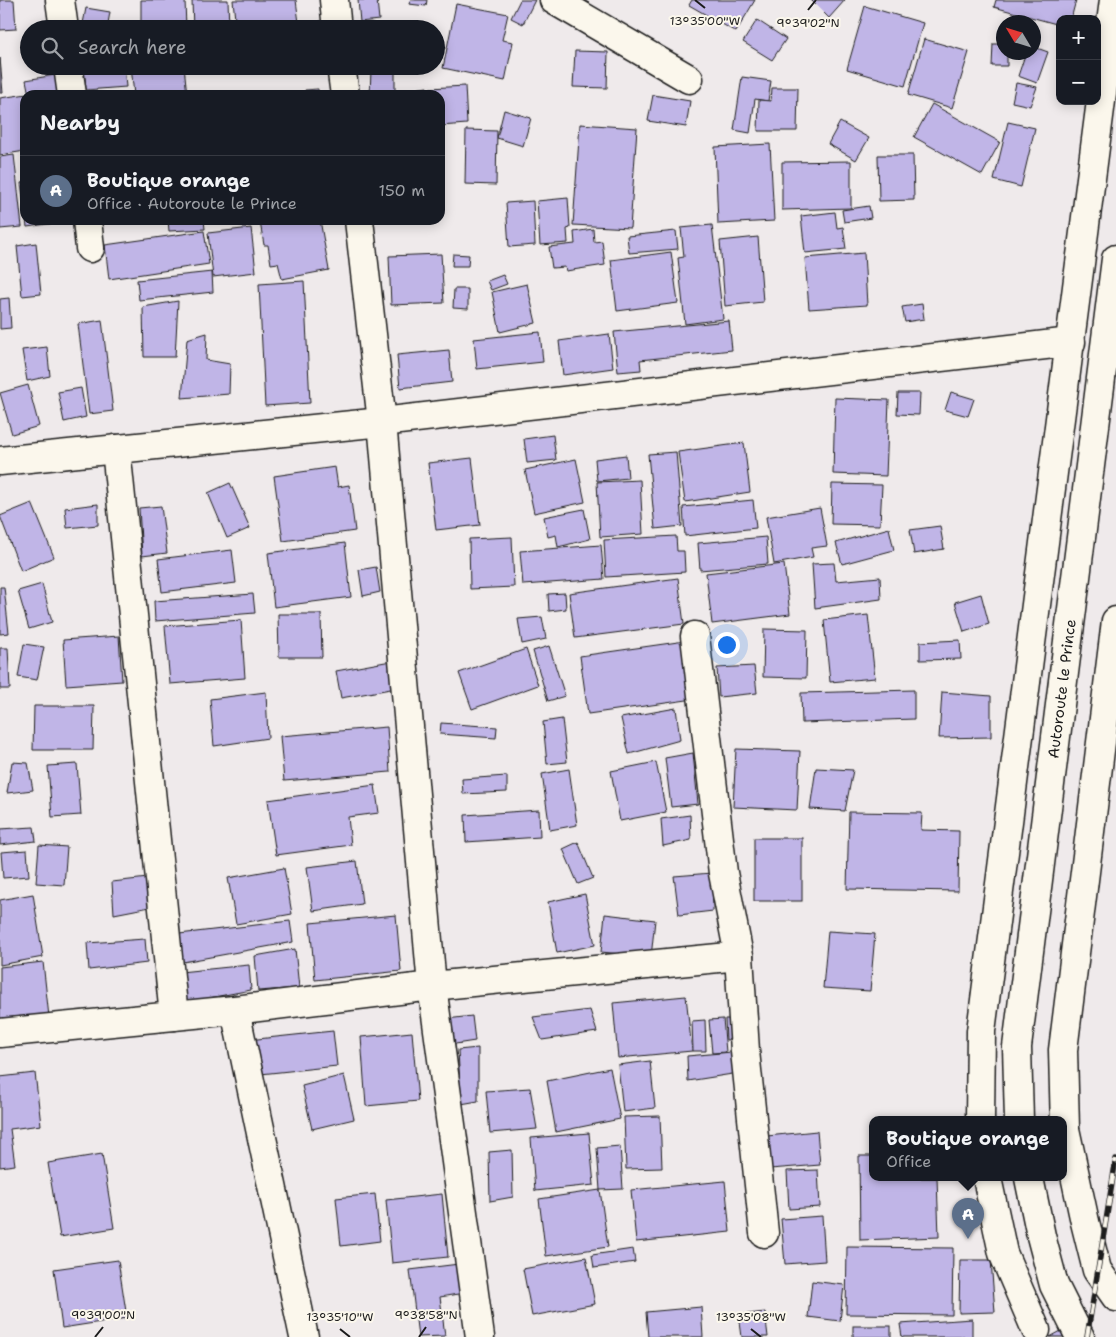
<!DOCTYPE html>
<html lang="en">
<head>
<meta charset="utf-8">
<style>
	:root { --surface:#171b24; --page:#20242c; --text:#f1f3f6; --muted:#9ea1a6; --line:#363941; --accent:#d1495b }
	body { margin:0; font-family:"Shantell Sans",sans-serif; background:var(--page); color:var(--text) }
	.controls { position:absolute; right:15px; top:15px; display:grid; overflow:hidden; border-radius:10px; box-shadow:0 2px 12px #0003 }
	.controls button { width:45px; height:45px; display:grid; place-items:center; padding:0; border:0; border-bottom:1px solid var(--line); background:var(--surface); color:var(--text); font:25px sans-serif }
	.compass { position:absolute; left:996px; top:15px; width:45px; height:45px; border-radius:50%; background:var(--surface); box-shadow:0 2px 12px #0003; rotate:308deg }
	.you { position:absolute; left:726px; top:644px; width:18px; height:18px; margin:-12px; border:4px solid #fff; border-radius:50%; background:#1a73e8; box-shadow:0 0 0 8px #1a73e833 }
	.badge { display:grid; place-items:center; width:32px; height:32px; border-radius:50%; background:var(--accent); color:#fff; font-size:16px; font-weight:700 }
	.pin { position:absolute; translate:-50% -41px; filter:drop-shadow(0 1px 2px #0008) }
	.pin::after { content:''; position:absolute; top:26px; width:18px; height:15px; background:inherit; clip-path:polygon(0 0,100% 0,50% 100%) }
	.popup { position:absolute; left:869px; top:1116px; width:198px; height:65px; box-sizing:border-box; display:grid; place-content:center; border-radius:10px; background:var(--surface); filter:drop-shadow(0 1px 4px #0005); font-size:16px; white-space:nowrap; color:var(--muted) }
	.popup b { font-size:19px; color:var(--text) }
	.popup::after { content:''; position:absolute; left:50%; top:100%; margin-left:-10px; border:10px solid transparent; border-top-color:var(--surface) }
	.list { margin:0; padding:0; list-style:none }
	h2 { display:flex; justify-content:space-between; align-items:center; height:65px; margin:0; padding:0 20px; font-size:21px }
	h2 small { font-size:16px; font-weight:400; color:var(--muted) }
	.list li { display:grid; grid-template-columns:32px 1fr auto; gap:15px; align-items:center; box-sizing:border-box; height:70px; padding:0 20px; border-top:1px solid var(--line) }
	.list b { display:block; font-size:19px; white-space:nowrap }
	.list p { margin:0; font-size:16px; white-space:nowrap; color:var(--muted) }
	.list em { font-size:16px; font-style:normal; color:var(--muted) }
	.icon { flex:none; width:28px; height:28px; fill:none; stroke:currentColor; stroke-width:2; stroke-linecap:round; stroke-linejoin:round }
	.map { position:relative; flex:none; width:1116px; height:1337px; overflow:hidden }
	.search { position:absolute; background:var(--surface); box-shadow:0 2px 12px #0003; left:20px; top:20px; width:425px; height:55px; display:flex; align-items:center; gap:12px; box-sizing:border-box; padding:0 18px; border-radius:28px; color:var(--muted); font-size:19px }
	.panel { position:absolute; background:var(--surface); box-shadow:0 2px 12px #0003; left:20px; top:90px; width:425px; height:135px; border-radius:15px }
	.map>svg:first-child { display:block }
</style>
</head>
<body>
<div class="map">
<svg width="1116" height="1337" viewBox="0 0 1116 1337">
	<rect width="100%" height="100%" fill="#efeaeb"/>
	<filter id="ink" filterUnits="userSpaceOnUse"><feTurbulence type="fractalNoise" baseFrequency=".02" numOctaves="2"/><feDisplacementMap in="SourceGraphic" scale="10" xChannelSelector="R" yChannelSelector="G"/><feConvolveMatrix kernelMatrix="1 2 1 2 8 2 1 2 1" color-interpolation-filters="sRGB"/></filter>
	<g filter="url(#ink)">
		<g fill="#c0b5e7" stroke="#1c1c1c">
			<polygon points="0,0 14,0 16,29 0,30"/>
			<polygon points="141,0 185,0 186,29 141,29"/>
			<polygon points="192,0 228,0 229,29 193,29"/>
			<polygon points="233,0 296,0 299,23 249,29 236,29"/>
			<polygon points="358,0 377,0 379,20 360,22"/>
			<polygon points="410,0 427,0 426,6 409,4"/>
			<polygon points="520,0 535,0 523,24 511,18"/>
			<polygon points="692,0 755,0 736,32 689,5"/>
			<polygon points="811,0 845,0 829,18"/>
			<polygon points="996,0 1076,0 1071,19 1060,19 1060,25 994,7"/>
			<polygon points="456,4 508,14 502,40 513,42 505,81 443,68"/>
			<polygon points="865,6 923,23 905,86 847,69"/>
			<polygon points="86,8 110,12 107,29 82,29"/>
			<polygon points="757,20 786,39 772,60 743,42"/>
			<polygon points="924,39 969,52 952,108 908,95"/>
			<polygon points="993,44 1004,44 1004,52 1007,52 1007,66 992,66"/>
			<polygon points="1034,47 1048,52 1037,83 1018,76 1026,52 1034,52"/>
			<polygon points="575,51 608,52 607,88 573,87"/>
			<polygon points="0,58 3,93 0,93"/>
			<polygon points="84,66 124,66 126,87 86,90"/>
			<polygon points="131,66 184,66 187,95 134,95"/>
			<polygon points="371,70 395,71 395,95 370,95"/>
			<polygon points="55,75 59,93 29,95 26,80"/>
			<polygon points="742,77 771,81 768,101 755,99 750,133 734,130"/>
			<polygon points="1016,83 1037,87 1030,106 1012,102"/>
			<polygon points="465,86 467,124 440,126 440,95 430,95 430,88"/>
			<polygon points="427,87 428,95 409,95 408,90"/>
			<polygon points="772,88 798,88 797,131 758,131 759,100 771,101"/>
			<polygon points="318,89 318,95 305,95 305,90"/>
			<polygon points="27,94 25,95 25,151 0,155 0,98"/>
			<polygon points="653,95 690,101 686,127 648,121"/>
			<polygon points="932,104 1000,142 982,175 914,137"/>
			<polygon points="504,110 531,118 523,146 497,138"/>
			<polygon points="840,122 869,138 856,160 828,144"/>
			<polygon points="1008,122 1035,128 1021,187 994,180"/>
			<polygon points="580,124 637,128 630,228 573,225"/>
			<polygon points="466,130 497,131 496,185 465,184"/>
			<polygon points="770,144 774,221 718,224 715,147"/>
			<polygon points="14,155 22,227 0,229 0,157"/>
			<polygon points="878,155 913,155 914,200 879,201"/>
			<polygon points="851,161 851,208 782,210 782,162"/>
			<polygon points="25,182 25,214 21,183"/>
			<polygon points="568,198 570,228 567,229 568,243 540,245 537,201"/>
			<polygon points="533,201 535,245 509,247 506,203"/>
			<polygon points="869,206 871,218 844,222 842,210"/>
			<polygon points="835,212 837,228 843,227 846,249 805,253 801,216"/>
			<polygon points="26,220 62,220 62,222 27,227"/>
			<polygon points="168,220 204,220 205,229 169,231"/>
			<polygon points="269,220 320,220 329,270 282,279 278,263 271,264 268,245 264,245 260,222"/>
			<polygon points="712,225 723,319 685,324 678,258 684,257 681,228"/>
			<polygon points="251,228 256,272 213,277 208,233"/>
			<polygon points="593,229 594,242 602,241 605,265 566,271 565,267 552,268 549,247 575,244 574,232"/>
			<polygon points="204,231 209,264 109,279 105,245"/>
			<polygon points="676,231 678,249 629,253 627,236"/>
			<polygon points="758,237 763,302 725,306 720,241"/>
			<polygon points="36,243 41,294 22,296 17,246"/>
			<polygon points="671,252 678,303 617,311 611,260"/>
			<polygon points="864,253 867,305 809,309 805,258"/>
			<polygon points="441,254 444,303 391,305 389,256"/>
			<polygon points="453,254 469,255 468,266 452,266"/>
			<polygon points="212,272 213,292 139,300 137,280"/>
			<polygon points="503,275 507,284 491,290 487,281"/>
			<polygon points="304,281 310,403 265,406 259,284"/>
			<polygon points="527,284 536,323 500,332 492,292"/>
			<polygon points="454,289 468,289 468,309 453,308"/>
			<polygon points="9,298 11,328 0,329 0,299"/>
			<polygon points="178,301 175,357 144,357 143,307"/>
			<polygon points="922,304 924,319 905,322 902,307"/>
			<polygon points="102,320 113,411 89,414 78,324"/>
			<polygon points="729,321 732,350 640,360 641,370 618,372 614,332"/>
			<polygon points="540,332 543,362 477,369 474,339"/>
			<polygon points="207,333 206,360 230,364 229,394 182,398 187,339"/>
			<polygon points="609,334 613,368 563,375 559,341"/>
			<polygon points="47,347 50,376 27,381 22,350"/>
			<polygon points="449,350 452,382 400,388 397,355"/>
			<polygon points="28,385 39,426 12,434 0,393"/>
			<polygon points="81,388 86,417 64,422 58,392"/>
			<polygon points="951,392 974,399 968,416 945,410"/>
			<polygon points="898,393 920,393 919,415 897,414"/>
			<polygon points="835,398 889,400 886,476 833,474"/>
			<polygon points="553,435 556,460 527,463 524,439"/>
			<polygon points="744,443 750,492 685,502 678,452"/>
			<polygon points="676,452 682,526 655,529 648,454"/>
			<polygon points="626,455 628,478 597,481 595,459"/>
			<polygon points="472,458 480,525 436,530 428,463"/>
			<polygon points="576,459 585,502 534,513 525,470"/>
			<polygon points="335,467 338,487 349,485 355,531 283,541 274,476"/>
			<polygon points="640,480 643,534 600,537 597,482"/>
			<polygon points="230,483 250,528 227,538 208,493"/>
			<polygon points="832,484 882,485 880,525 831,524"/>
			<polygon points="753,500 756,528 685,536 683,507"/>
			<polygon points="32,503 54,557 21,571 0,516"/>
			<polygon points="98,504 98,525 67,528 65,508"/>
			<polygon points="161,506 167,553 142,556 139,508"/>
			<polygon points="820,508 827,546 811,548 813,557 774,564 766,517"/>
			<polygon points="584,509 590,539 558,547 556,535 548,537 544,517"/>
			<polygon points="940,526 944,549 914,554 910,530"/>
			<polygon points="889,528 894,550 842,564 836,543"/>
			<polygon points="676,536 677,551 684,551 685,572 606,577 604,540"/>
			<polygon points="512,537 514,587 470,589 469,539"/>
			<polygon points="766,537 768,564 700,570 698,543"/>
			<polygon points="345,543 351,597 274,607 268,553"/>
			<polygon points="601,545 604,579 523,585 520,551"/>
			<polygon points="232,550 236,583 162,592 158,559"/>
			<polygon points="834,563 836,581 880,577 881,599 815,608 812,564"/>
			<polygon points="784,564 790,614 712,624 706,573"/>
			<polygon points="376,567 380,592 363,596 359,570"/>
			<polygon points="678,578 684,624 575,638 569,593"/>
			<polygon points="42,584 52,622 29,629 18,591"/>
			<polygon points="0,587 4,587 9,633 0,634"/>
			<polygon points="565,593 566,609 549,611 548,594"/>
			<polygon points="253,594 255,613 155,621 154,601"/>
			<polygon points="981,594 989,624 964,632 955,602"/>
			<polygon points="278,614 321,614 322,657 279,657"/>
			<polygon points="868,615 875,678 830,682 824,620"/>
			<polygon points="542,617 546,639 522,644 518,619"/>
			<polygon points="241,620 245,678 170,684 165,626"/>
			<polygon points="764,629 807,630 806,678 763,677"/>
			<polygon points="119,636 122,681 66,685 63,640"/>
			<polygon points="960,640 961,659 920,660 920,642"/>
			<polygon points="685,641 694,699 588,714 580,656"/>
			<polygon points="24,644 44,647 37,680 18,677"/>
			<polygon points="549,646 565,696 548,701 533,651"/>
			<polygon points="0,648 8,648 10,689 0,689"/>
			<polygon points="526,649 538,685 472,709 459,673"/>
			<polygon points="391,661 396,688 341,698 336,671"/>
			<polygon points="754,666 757,693 719,697 717,668"/>
			<polygon points="914,690 914,719 802,723 801,693"/>
			<polygon points="266,692 268,738 214,746 210,699"/>
			<polygon points="942,692 991,696 991,737 939,738"/>
			<polygon points="34,706 94,706 93,750 33,750"/>
			<polygon points="676,708 680,740 629,754 621,718"/>
			<polygon points="562,719 567,762 547,764 543,722"/>
			<polygon points="441,723 497,727 496,738 440,734"/>
			<polygon points="387,727 390,772 284,781 280,736"/>
			<polygon points="736,749 800,751 797,810 733,807"/>
			<polygon points="693,753 698,804 671,807 665,758"/>
			<polygon points="12,762 28,763 33,790 7,793"/>
			<polygon points="656,762 666,812 620,821 611,771"/>
			<polygon points="77,764 81,815 52,817 48,766"/>
			<polygon points="816,768 853,770 845,811 810,809"/>
			<polygon points="569,769 577,825 550,830 542,774"/>
			<polygon points="507,776 507,792 463,794 462,779"/>
			<polygon points="375,785 379,813 348,817 351,845 276,855 268,800"/>
			<polygon points="539,810 540,837 466,842 465,815"/>
			<polygon points="849,812 922,813 921,830 959,831 958,891 847,889"/>
			<polygon points="690,815 691,840 663,846 661,819"/>
			<polygon points="34,827 36,841 0,845 0,829"/>
			<rect x="754" y="838" width="48" height="63"/>
			<polygon points="578,842 593,878 578,884 563,849"/>
			<polygon points="39,845 67,847 64,885 36,883"/>
			<polygon points="27,850 29,876 3,878 1,852"/>
			<polygon points="357,861 362,904 313,911 307,867"/>
			<polygon points="284,868 292,914 236,924 228,878"/>
			<polygon points="712,873 713,911 679,915 674,876"/>
			<polygon points="148,878 150,907 114,914 112,882"/>
			<polygon points="33,894 43,957 0,965 0,900"/>
			<polygon points="585,894 595,945 557,953 548,902"/>
			<polygon points="605,914 655,920 651,957 601,952"/>
			<polygon points="396,915 401,971 315,980 310,923"/>
			<polygon points="290,921 293,942 183,962 179,934"/>
			<polygon points="828,931 875,934 870,991 823,988"/>
			<polygon points="145,939 147,963 89,970 87,943"/>
			<polygon points="295,949 299,988 258,991 255,956"/>
			<polygon points="43,962 49,1017 0,1022 0,967"/>
			<polygon points="249,965 251,990 182,1003 180,972"/>
			<polygon points="686,996 692,1051 618,1058 613,1003"/>
			<polygon points="590,1010 597,1032 542,1040 533,1017"/>
			<polygon points="472,1016 475,1041 449,1045 447,1019"/>
			<polygon points="723,1019 726,1052 712,1053 709,1020"/>
			<polygon points="725,1019 737,1019 738,1039 726,1040"/>
			<polygon points="705,1020 706,1051 693,1051 692,1021"/>
			<polygon points="333,1031 337,1066 251,1075 248,1040"/>
			<polygon points="412,1032 418,1101 366,1106 361,1037"/>
			<polygon points="478,1048 478,1101 461,1104 458,1050"/>
			<polygon points="743,1051 745,1072 688,1081 687,1056"/>
			<polygon points="650,1061 655,1108 623,1112 618,1065"/>
			<polygon points="610,1068 620,1119 556,1132 547,1081"/>
			<polygon points="35,1073 41,1125 10,1129 15,1165 0,1167 0,1077"/>
			<polygon points="344,1075 354,1119 312,1129 302,1086"/>
			<polygon points="530,1088 537,1129 490,1133 486,1091"/>
			<polygon points="660,1116 662,1168 626,1169 624,1117"/>
			<polygon points="817,1131 820,1165 770,1169 767,1136"/>
			<polygon points="589,1133 594,1185 535,1191 531,1138"/>
			<polygon points="620,1146 623,1189 600,1190 597,1148"/>
			<polygon points="512,1150 513,1197 490,1201 489,1152"/>
			<polygon points="102,1154 114,1228 60,1237 48,1163"/>
			<polygon points="859,1156 873,1156 873,1178 937,1178 939,1237 860,1240"/>
			<polygon points="818,1170 820,1207 789,1209 787,1171"/>
			<polygon points="725,1181 730,1232 636,1242 631,1190"/>
			<polygon points="600,1190 608,1247 546,1256 539,1199"/>
			<polygon points="375,1194 380,1241 341,1246 336,1198"/>
			<polygon points="442,1194 448,1257 392,1263 386,1200"/>
			<polygon points="822,1216 825,1261 785,1264 781,1219"/>
			<polygon points="847,1247 953,1248 952,1315 846,1314"/>
			<polygon points="633,1249 635,1262 594,1268 592,1255"/>
			<polygon points="586,1257 595,1304 532,1316 523,1269"/>
			<polygon points="118,1260 127,1318 62,1328 54,1269"/>
			<polygon points="960,1260 991,1260 995,1312 959,1313"/>
			<polygon points="459,1264 464,1293 440,1297 445,1336 418,1337 410,1270"/>
			<polygon points="812,1281 844,1285 840,1321 808,1317"/>
			<polygon points="701,1307 703,1337 648,1337 646,1312"/>
			<polygon points="765,1312 768,1337 742,1337 739,1315"/>
			<polygon points="972,1319 972,1337 902,1337 900,1324"/>
			<rect x="853" y="1326" width="38" height="11"/>
			<polygon points="1061,1331 1064,1337 1050,1337"/>
		</g>
		<g fill="none" stroke-linecap="round" stroke-linejoin="round">
			<defs>
				<g id="street">
					<polyline points="60,0 64,29"/>
					<polyline points="334,0 337,29"/>
					<polyline points="554,0 689,79"/>
					<polyline points="68,66 72,95"/>
					<polyline points="341,66 345,95"/>
					<polyline points="87,220 90,248"/>
					<polyline points="359,220 382,422 432,986 480,1337"/>
					<polyline points="116,449 174,1016"/>
					<polyline points="0,461 382,422 1071,342"/>
					<polyline points="695,636 723,873 739,956 745,1051 764,1233"/>
					<polyline points="235,1010 304,1337"/>
					<polyline points="0,1033 235,1010 432,986 739,956"/>
					<polyline points="980,1120 981,1031 1114,0"/>
					<polyline points="987,1178 1003,1253 1036,1330"/>
				</g>
				<g id="primary">
					<polyline points="1116,621 1063,1050 1065,1129 1085,1222 1097,1270 1116,1297"/>
					<path id="s1" d="M1019 1120 1017 1047 1116 259"/>
					<polyline points="1029,1178 1041,1236 1054,1285 1080,1337"/>
				</g>
			</defs>
			<use href="#street" stroke="#1c1c1c" stroke-width="31"/>
			<use href="#primary" stroke="#1c1c1c" stroke-width="31"/>
			<use href="#street" stroke="#fbf7ec" stroke-width="28"/>
			<use href="#primary" stroke="#fbf7ec" stroke-width="28"/>
			<defs>
				<polyline id="rail" points="1087,1337 1116,1159"/>
			</defs>
			<use href="#rail" stroke="#1c1c1c" stroke-width="5.5"/>
			<use href="#rail" stroke="#fbf7ec" stroke-width="4" stroke-dasharray="11" stroke-linecap="butt"/>
		</g>
	</g>
	<path fill="none" stroke="#1c1c1c" stroke-width="2" d="M695 0 705 8M808 10 816 0M340 1329 350 1337M751 1329 761 1337M95 1337 103 1327M419 1337 426 1327"/>
	<g text-anchor="middle" stroke-width="4" stroke-linejoin="round" paint-order="stroke">
		<g font-size="15" fill="#1c1c1c" stroke="#fbf7ec">
			<text dy="5" stroke="none"><textPath href="#s1" startOffset="434">Autoroute le Prince</textPath></text>
		</g>
	</g>
	<g font-size="12" text-anchor="middle" fill="#1c1c1c" stroke="#fbf7ec" stroke-width="4" stroke-linejoin="round" paint-order="stroke">
		<text x="705" y="25">13°35'00"W</text>
		<text x="808" y="27">9°39'02"N</text>
		<text x="103" y="1319">9°39'00"N</text>
		<text x="426" y="1319">9°38'58"N</text>
		<text x="340" y="1321">13°35'10"W</text>
		<text x="751" y="1321">13°35'08"W</text>
	</g>
</svg>
<div class="controls">
<button>+</button>
<button>−</button>
</div>
<svg class="compass" viewBox="-18 -18 36 36"><path d="M0-13l5 13h-10z" fill="#e53935"/><path d="M0 13l5-13h-10z" fill="#9ea1a6"/></svg>
<div class="you"></div>
<div class="pin badge" style="left:968px;top:1239px;background:#5c6f8a">A</div>
<div class="popup"><b>Boutique orange</b>Office</div>
<div class="search"><svg class="icon" aria-label="search" viewBox="0 0 24 24"><circle cx="10" cy="10" r="6"/><path d="M15 15l6 6"/></svg>Search here</div>
<section class="panel">
<h2>Nearby<small></small></h2>
<ul class="list">
<li><span class="badge" style="background:#5c6f8a">A</span><div><b>Boutique orange</b><p>Office · Autoroute le Prince</p></div><em>150 m</em></li>
</ul>
</section>
</div>
</body>
</html>
